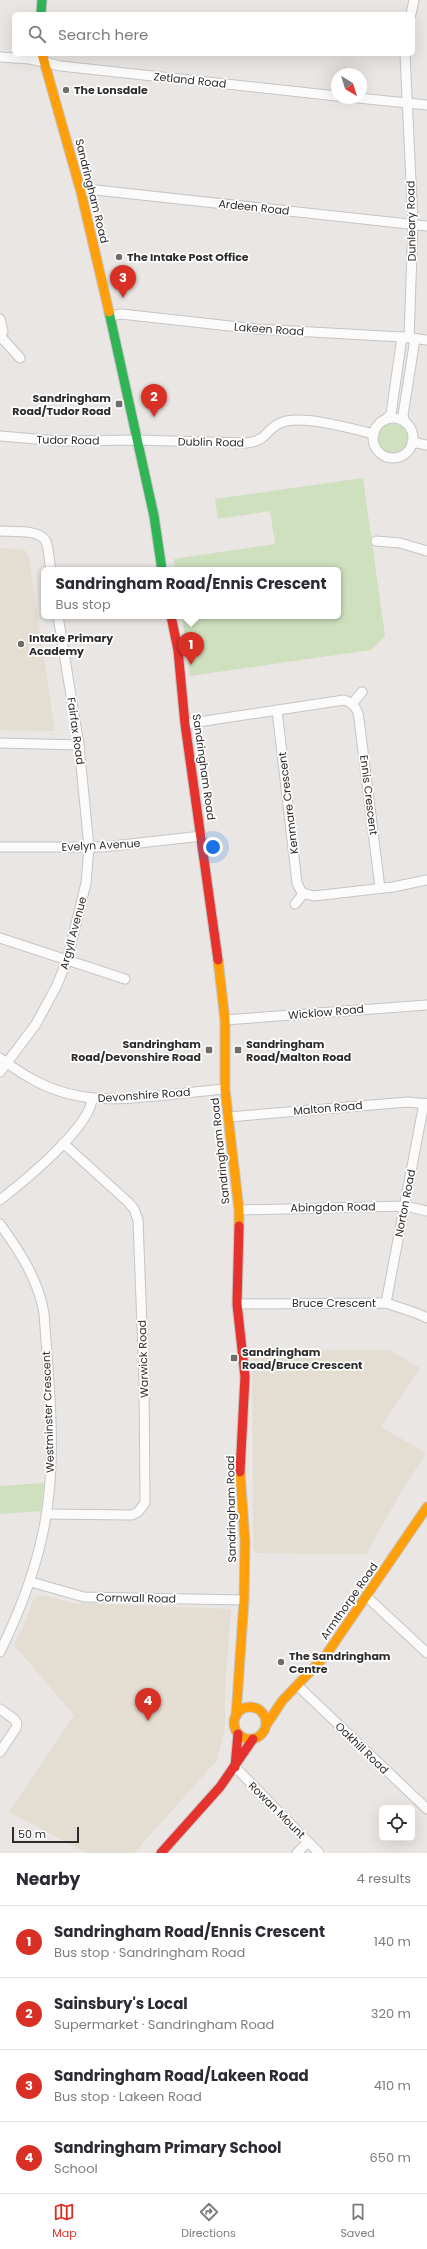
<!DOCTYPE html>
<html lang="en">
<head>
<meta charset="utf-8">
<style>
	:root { --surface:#fff; --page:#f7f7f7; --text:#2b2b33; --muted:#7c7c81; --line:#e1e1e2; --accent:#d93025 }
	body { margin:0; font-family:Poppins,sans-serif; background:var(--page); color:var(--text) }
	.controls { position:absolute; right:12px; bottom:12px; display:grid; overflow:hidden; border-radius:6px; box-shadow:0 4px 16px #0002 }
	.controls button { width:36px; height:36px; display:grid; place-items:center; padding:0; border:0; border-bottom:1px solid var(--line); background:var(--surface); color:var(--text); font:20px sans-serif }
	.compass { position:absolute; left:331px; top:68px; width:36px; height:36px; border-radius:50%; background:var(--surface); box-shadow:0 4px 16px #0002; rotate:142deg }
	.scale { position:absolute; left:12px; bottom:10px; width:67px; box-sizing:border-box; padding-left:4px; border:2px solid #2c2c2c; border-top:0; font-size:11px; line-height:14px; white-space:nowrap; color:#2c2c2c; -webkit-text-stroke:3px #fff; paint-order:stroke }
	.you { position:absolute; left:213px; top:847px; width:14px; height:14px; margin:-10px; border:3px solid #fff; border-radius:50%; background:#1a73e8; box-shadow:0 0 0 6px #1a73e833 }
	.badge { display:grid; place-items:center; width:26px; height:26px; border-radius:50%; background:var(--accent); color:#fff; font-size:13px; font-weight:700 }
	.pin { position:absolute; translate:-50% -33px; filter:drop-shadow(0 1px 2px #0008) }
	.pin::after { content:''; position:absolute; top:21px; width:14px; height:12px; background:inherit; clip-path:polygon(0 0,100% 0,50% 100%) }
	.popup { position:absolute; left:41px; top:567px; width:300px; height:52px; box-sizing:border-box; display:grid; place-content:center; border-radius:6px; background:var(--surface); filter:drop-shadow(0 1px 3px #0005); font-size:13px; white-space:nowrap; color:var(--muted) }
	.popup b { font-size:15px; color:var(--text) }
	.popup::after { content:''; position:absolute; left:50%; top:100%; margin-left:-8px; border:8px solid transparent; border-top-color:var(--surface) }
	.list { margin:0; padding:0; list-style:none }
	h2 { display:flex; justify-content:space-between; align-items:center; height:52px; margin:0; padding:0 16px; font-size:17px }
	h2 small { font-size:13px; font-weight:400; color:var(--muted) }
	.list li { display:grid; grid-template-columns:26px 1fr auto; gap:12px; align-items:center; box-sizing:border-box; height:72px; padding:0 16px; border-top:1px solid var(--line) }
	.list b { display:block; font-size:15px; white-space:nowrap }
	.list p { margin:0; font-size:13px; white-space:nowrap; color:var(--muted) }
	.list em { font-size:13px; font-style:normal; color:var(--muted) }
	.icon { flex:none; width:22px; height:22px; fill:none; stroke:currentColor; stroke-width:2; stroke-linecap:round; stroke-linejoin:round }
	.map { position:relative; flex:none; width:427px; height:1853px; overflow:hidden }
	.search { position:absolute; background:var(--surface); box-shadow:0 4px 16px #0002; left:12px; right:12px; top:12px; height:44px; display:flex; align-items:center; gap:10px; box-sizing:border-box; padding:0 14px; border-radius:6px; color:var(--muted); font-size:15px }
	.sheet { height:340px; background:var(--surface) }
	nav { display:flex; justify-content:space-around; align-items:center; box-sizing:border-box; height:56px; border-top:1px solid var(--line); background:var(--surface); font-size:11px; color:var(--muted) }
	nav a { display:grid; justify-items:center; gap:2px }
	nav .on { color:var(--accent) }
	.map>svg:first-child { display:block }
</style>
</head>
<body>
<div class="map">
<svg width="427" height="1853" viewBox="0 0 427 1853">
	<rect width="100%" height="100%" fill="#e9e6e3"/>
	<g fill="#e3ddd2">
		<polygon points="0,548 25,550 29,558 55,731 0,730"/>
		<polygon points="390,1350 420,1368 381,1427 426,1453 404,1487 366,1554 256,1553 253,1549 252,1351"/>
		<polygon points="44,1595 73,1603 231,1609 225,1688 225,1727 217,1760 134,1853 87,1853 9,1812 74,1715 14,1645 25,1624 33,1600 38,1596"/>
	</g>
	<g fill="#cfe0bf">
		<circle cx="393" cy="439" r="15"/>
		<polygon points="363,478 385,636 371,650 190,676 182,616 338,616 338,570 175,570 174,559 275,544 270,511 218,519 215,499"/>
		<polygon points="44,1483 41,1511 0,1514 0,1486"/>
	</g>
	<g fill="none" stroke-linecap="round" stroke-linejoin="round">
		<defs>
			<g id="street">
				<polyline points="411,14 414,0"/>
				<polyline points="405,54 413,224 409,338"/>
				<polyline points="0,57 30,59 61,66 337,96"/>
				<polyline points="358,98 427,105"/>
				<polyline points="81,192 96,190 427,226"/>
				<polyline points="110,316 121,314 257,329 402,337 427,340"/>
				<polyline points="0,319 3,331 0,339"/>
				<polyline points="2,338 20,358"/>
				<circle cx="393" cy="438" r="20"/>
				<polyline points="385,420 391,414 402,337"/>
				<polyline points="405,423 403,415 415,339"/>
				<path d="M0 436 60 441 136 440 245 443C268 442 266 427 283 422 303 415 353 429 374 434"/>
				<polyline points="412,442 427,445"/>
				<path d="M0 531C12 532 39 529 46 541 49 549 49 562 51 570"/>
				<polyline points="376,541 400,543 427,551"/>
				<polyline points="352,704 362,692"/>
				<polyline points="277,710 297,883 302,893 314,896 393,887 427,880"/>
				<path d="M185 724 344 700C354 703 358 709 359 719L380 888"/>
				<polyline points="0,743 79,745"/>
				<polyline points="0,847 103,847 202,836"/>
				<polyline points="295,904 304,893"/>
				<polyline points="0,938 125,979"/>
				<polyline points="225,1020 427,1005"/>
				<path d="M0 1058C24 1076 49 1091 79 1096 120 1104 183 1092 225 1089"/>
				<polyline points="0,1072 36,1024 56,987 67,961 86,883 89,847 79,745 58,616"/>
				<polyline points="228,1117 408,1102 427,1104"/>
				<path d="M0 1200C23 1182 91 1127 92 1098"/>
				<polyline points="239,1210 405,1206 427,1211"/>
				<path d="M0 1224C20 1252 38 1279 44 1313 48 1372 55 1433 49 1493 44 1549 25 1601 0 1652"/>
				<polyline points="386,1303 424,1103"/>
				<polyline points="237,1304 386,1303 416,1313 427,1318"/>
				<polyline points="46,1514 132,1515 138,1512 145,1503 144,1380 138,1220 134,1209 128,1202 63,1143"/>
				<polyline points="31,1582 84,1597 244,1600"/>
				<polyline points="367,1597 427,1653"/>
				<polyline points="298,1686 427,1809"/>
				<polyline points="0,1709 14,1719 17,1723 16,1728 0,1752"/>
				<polyline points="235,1767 319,1853"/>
				<polyline points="297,1853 308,1842"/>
			</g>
			<g id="fast">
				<polyline points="41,14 42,0"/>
				<polyline points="109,312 154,516 162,570"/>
			</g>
			<g id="slow">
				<polyline points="42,54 81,192 109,312"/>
				<polyline points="218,960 225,1020 225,1089 239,1210 239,1226"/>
				<circle cx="250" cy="1723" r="16"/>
				<polyline points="236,1716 244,1600 245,1541 240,1472"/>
				<polyline points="267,1724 282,1701 326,1655 427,1507"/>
			</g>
			<g id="jam">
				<polyline points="171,616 178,650 185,724 218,960"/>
				<polyline points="239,1226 237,1304 245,1377 240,1472"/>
				<polyline points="235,1767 238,1734"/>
				<polyline points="161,1853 220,1787 253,1739"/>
			</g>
		</defs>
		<use href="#street" stroke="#c6c4c5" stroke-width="11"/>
		<use href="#fast" stroke="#c6c4c5" stroke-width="11"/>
		<use href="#slow" stroke="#c6c4c5" stroke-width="11"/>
		<use href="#jam" stroke="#c6c4c5" stroke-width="11"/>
		<use href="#street" stroke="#fcfbfb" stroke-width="9"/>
		<use href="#fast" stroke="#30b455" stroke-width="9"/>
		<use href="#slow" stroke="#ff9f0a" stroke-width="9"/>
		<use href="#jam" stroke="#e5322d" stroke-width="9"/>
	</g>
	<g fill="#6e6d6c" stroke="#fff" stroke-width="1.5">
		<circle cx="66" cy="90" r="4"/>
		<circle cx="119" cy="257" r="4"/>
		<rect x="115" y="400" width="8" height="8" rx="2"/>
		<circle cx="21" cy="644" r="4"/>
		<rect x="205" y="1046" width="8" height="8" rx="2"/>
		<rect x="234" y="1046" width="8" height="8" rx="2"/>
		<rect x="230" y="1354" width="8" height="8" rx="2"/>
		<circle cx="281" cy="1662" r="4"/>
	</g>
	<g text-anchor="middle" stroke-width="3.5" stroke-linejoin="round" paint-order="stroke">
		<g font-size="11" fill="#2c2c2c" stroke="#fff">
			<text transform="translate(190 80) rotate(6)" y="4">Zetland Road</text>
			<text transform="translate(92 191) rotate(76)" y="4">Sandringham Road</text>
			<text transform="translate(254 207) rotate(6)" y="4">Ardeen Road</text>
			<text transform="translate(411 221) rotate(-91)" y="4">Dunleary Road</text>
			<text transform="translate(269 329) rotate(4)" y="4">Lakeen Road</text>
			<text transform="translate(68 440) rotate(1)" y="4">Tudor Road</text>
			<text transform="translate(211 442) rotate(1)" y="4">Dublin Road</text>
			<text transform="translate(76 731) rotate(82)" y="4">Fairfax Road</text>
			<text transform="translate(204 767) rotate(82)" y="4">Sandringham Road</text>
			<text transform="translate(369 795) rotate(83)" y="4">Ennis Crescent</text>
			<text transform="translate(288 803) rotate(-97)" y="4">Kenmare Crescent</text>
			<text transform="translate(101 845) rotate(-3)" y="4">Evelyn Avenue</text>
			<text transform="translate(73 933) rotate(-75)" y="4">Argyll Avenue</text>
			<text transform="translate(326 1012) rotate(-5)" y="4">Wicklow Road</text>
			<text transform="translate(144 1095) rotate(-4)" y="4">Devonshire Road</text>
			<text transform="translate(328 1108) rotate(-5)" y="4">Malton Road</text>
			<text transform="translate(220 1151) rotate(-96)" y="4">Sandringham Road</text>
			<text transform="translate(405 1203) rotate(-79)" y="4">Norton Road</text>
			<text transform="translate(333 1207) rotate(-1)" y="4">Abingdon Road</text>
			<text x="334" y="1307">Bruce Crescent</text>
			<text transform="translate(143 1359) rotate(-92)" y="4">Warwick Road</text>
			<text transform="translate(48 1412) rotate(-92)" y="4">Westminster Crescent</text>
			<text transform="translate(231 1509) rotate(-91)" y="4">Sandringham Road</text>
			<text transform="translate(136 1598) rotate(1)" y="4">Cornwall Road</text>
			<text transform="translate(349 1601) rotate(-55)" y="4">Armthorpe Road</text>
			<text transform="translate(362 1748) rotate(44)" y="4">Oakhill Road</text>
			<text transform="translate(277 1810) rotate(45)" y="4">Rowan Mount</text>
		</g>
		<g font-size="11" font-weight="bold" fill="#2c2c2c" stroke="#fff" text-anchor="start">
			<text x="74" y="94">The Lonsdale</text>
			<text x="127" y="261">The Intake Post Office</text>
			<text x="111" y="402" text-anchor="end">Sandringham<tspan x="111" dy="13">Road/Tudor Road</tspan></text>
			<text x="29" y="642">Intake Primary<tspan x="29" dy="13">Academy</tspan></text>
			<text x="201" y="1048" text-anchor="end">Sandringham<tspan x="201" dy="13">Road/Devonshire Road</tspan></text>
			<text x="246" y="1048">Sandringham<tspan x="246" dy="13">Road/Malton Road</tspan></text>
			<text x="242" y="1356">Sandringham<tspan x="242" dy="13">Road/Bruce Crescent</tspan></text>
			<text x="289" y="1660">The Sandringham<tspan x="289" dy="13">Centre</tspan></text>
		</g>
	</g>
</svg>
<div class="controls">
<button><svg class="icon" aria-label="locate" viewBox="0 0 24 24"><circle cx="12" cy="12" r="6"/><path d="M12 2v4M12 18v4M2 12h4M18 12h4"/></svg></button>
</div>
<svg class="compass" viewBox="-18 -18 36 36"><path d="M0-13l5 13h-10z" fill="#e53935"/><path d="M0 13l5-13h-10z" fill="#7c7c81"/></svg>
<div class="scale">50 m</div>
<div class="you"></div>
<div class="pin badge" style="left:191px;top:665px">1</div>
<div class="popup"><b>Sandringham Road/Ennis Crescent</b>Bus stop</div>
<div class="pin badge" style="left:154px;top:417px">2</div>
<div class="pin badge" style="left:123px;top:298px">3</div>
<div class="pin badge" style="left:148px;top:1721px">4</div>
<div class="search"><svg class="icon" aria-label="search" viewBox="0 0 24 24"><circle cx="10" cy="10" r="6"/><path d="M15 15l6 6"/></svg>Search here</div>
</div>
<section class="sheet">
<h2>Nearby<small>4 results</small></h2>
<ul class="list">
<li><span class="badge">1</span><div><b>Sandringham Road/Ennis Crescent</b><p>Bus stop · Sandringham Road</p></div><em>140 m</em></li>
<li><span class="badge">2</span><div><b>Sainsbury's Local</b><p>Supermarket · Sandringham Road</p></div><em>320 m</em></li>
<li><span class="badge">3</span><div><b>Sandringham Road/Lakeen Road</b><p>Bus stop · Lakeen Road</p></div><em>410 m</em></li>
<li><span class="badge">4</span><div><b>Sandringham Primary School</b><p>School</p></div><em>650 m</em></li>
</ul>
</section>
<nav>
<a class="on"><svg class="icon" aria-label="map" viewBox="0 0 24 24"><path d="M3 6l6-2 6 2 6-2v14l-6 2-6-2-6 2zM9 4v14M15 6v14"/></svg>Map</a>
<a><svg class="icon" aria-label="directions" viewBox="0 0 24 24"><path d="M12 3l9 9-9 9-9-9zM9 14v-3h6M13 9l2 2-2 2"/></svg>Directions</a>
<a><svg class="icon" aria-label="saved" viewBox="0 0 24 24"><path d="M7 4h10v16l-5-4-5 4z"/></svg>Saved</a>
</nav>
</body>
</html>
